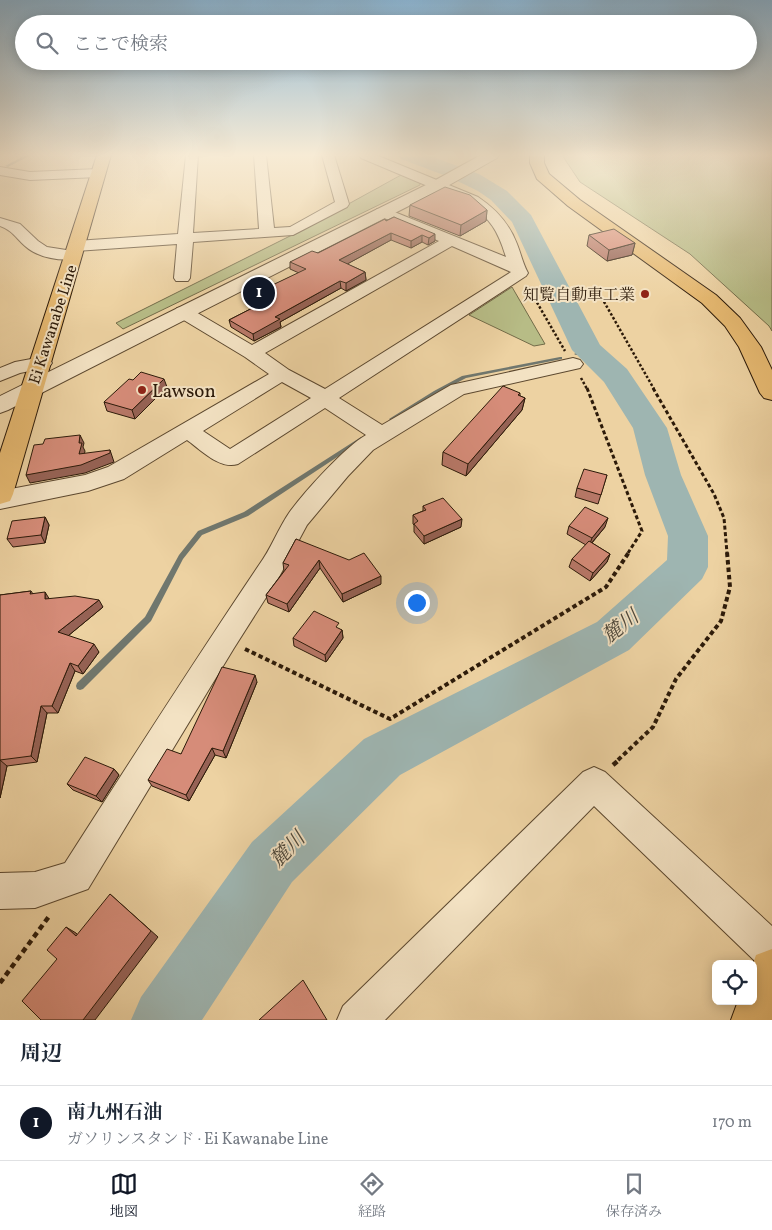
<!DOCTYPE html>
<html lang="ja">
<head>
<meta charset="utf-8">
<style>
	:root { --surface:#fff; --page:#f2f2f3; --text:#1f2937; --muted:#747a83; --line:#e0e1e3; --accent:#111827 }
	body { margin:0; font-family:Vollkorn,"Noto Serif JP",serif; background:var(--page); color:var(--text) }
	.controls { position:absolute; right:15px; bottom:15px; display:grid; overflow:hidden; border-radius:8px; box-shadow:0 2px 12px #0003 }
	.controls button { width:45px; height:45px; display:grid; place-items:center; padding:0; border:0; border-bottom:1px solid var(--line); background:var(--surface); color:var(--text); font:25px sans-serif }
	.you { position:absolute; left:416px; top:602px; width:18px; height:18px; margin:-12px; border:4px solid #fff; border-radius:50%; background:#1a73e8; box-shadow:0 0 0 8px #1a73e833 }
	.badge { display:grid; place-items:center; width:32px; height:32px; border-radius:50%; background:var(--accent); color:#fff; font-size:16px; font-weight:700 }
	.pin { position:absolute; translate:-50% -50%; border:2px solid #fff; box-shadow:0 1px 5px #0006 }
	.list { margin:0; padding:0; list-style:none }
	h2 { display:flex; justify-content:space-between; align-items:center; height:65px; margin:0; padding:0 20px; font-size:21px }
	h2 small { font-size:16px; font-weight:400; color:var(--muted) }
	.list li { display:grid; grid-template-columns:32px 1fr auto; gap:15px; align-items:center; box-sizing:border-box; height:75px; padding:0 20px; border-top:1px solid var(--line) }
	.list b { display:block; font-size:19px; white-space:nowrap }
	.list p { margin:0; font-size:16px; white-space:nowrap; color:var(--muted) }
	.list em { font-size:16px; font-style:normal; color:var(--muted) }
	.icon { flex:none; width:28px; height:28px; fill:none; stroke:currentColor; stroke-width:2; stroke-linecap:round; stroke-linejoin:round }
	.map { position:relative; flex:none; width:772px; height:1020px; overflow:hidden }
	.search { position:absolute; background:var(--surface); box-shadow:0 2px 12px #0003; left:15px; right:15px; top:15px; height:55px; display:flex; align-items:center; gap:12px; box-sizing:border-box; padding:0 18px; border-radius:28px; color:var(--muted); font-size:19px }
	.sheet { height:140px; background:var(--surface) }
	nav { display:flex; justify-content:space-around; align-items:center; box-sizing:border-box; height:70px; border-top:1px solid var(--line); background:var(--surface); font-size:14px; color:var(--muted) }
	nav a { display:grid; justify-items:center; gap:2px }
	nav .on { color:var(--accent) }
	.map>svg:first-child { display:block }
</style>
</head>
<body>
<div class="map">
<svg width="772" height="1020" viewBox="0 0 772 1020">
	<rect width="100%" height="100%" fill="#edd2a2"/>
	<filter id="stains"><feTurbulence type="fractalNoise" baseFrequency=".004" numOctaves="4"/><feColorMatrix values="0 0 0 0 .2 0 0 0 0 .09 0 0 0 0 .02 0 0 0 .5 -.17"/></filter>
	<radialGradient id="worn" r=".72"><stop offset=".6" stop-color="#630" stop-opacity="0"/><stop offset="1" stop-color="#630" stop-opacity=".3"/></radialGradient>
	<g fill="#b7bc86" stroke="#726b48">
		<polygon points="562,155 772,155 772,331 769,326 690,254 580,182"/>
		<polygon points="401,175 420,183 420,185 123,329 116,323 294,234"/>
		<polygon points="512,287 545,344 534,346 469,315"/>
	</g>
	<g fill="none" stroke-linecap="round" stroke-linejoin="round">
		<g fill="#70776e" fill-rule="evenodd">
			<polygon points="26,155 31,155 8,167 5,166"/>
			<polygon points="585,349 589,349 589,350 578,355 576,355 574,354"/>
			<polygon points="560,357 562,357 562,359 466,378 438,393 394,420 390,420 389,419 434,391 462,376"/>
			<polygon points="361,437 363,438 364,439 363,440 248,516 202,535 183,559 151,621 83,689 80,690 77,689 76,686 77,683 145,617 179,555 198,531 244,512"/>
		</g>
		<polygon fill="#9eb5b1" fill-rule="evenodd" points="398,155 428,155 479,174 507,191 531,215 600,345 627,369 667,428 681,475 708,536 708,567 702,579 629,650 400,775 292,882 202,1020 131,1020 141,997 252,842 364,739 597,622 667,560 668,536 645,475 633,428 604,382 572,350 512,222 491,200 478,191 449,177 401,159"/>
		<defs>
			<g id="minor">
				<polygon points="186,155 198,155 193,233 259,229 254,155 266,155 274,228 290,227 335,202 322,155 334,155 349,204 347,207 293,235 193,242 190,278 188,281 176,281 174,278 177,244 76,251 71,249 68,246 71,243 76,241 178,234"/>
				<path d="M359 155H376L478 197C496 209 509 223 517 244 521 254 523 264 528 273L526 276 339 398 382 425 451 385 573 358 580 360 583 364 580 368 464 394 373 450 348 476 307 525 279 577 234 648 88 889 35 908 0 909V873L35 872 65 863C129 763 193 663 259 565 271 549 278 529 289 513 304 492 345 447 366 435L325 408 238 464C220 470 201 450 187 440L124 479 88 491 0 509V491L85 475 108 467 269 374 245 357 177 316 174 312 177 308 183 307 189 308 252 345 439 241 377 215 375 212 377 209H387L506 257C498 231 491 219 468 203L361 158ZM452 246 511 272 325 389 289 370 265 353ZM282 382 311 398 230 449 203 431Z"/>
				<polygon points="0,167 30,172 98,169 105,173 98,177 30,180 0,175"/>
				<path d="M0 218 20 224 38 241 47 247 79 252 81 255 79 258C62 262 38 258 25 246 16 238 12 230 0 226Z"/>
				<polygon points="42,357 49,359 52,363 49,367 20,373 0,381 0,368 15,362"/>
				<polygon points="594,767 605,772 772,926 772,971 759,965 594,806 385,1020 337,1020 343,1006 583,772"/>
			</g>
			<polygon id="tertiary" points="481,155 499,155 497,158 444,188 8,410 0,413 0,396 432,182"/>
			<g id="primary">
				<polygon points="97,155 111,155 13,494 10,501 0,504 0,453"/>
				<polygon points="530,155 544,155 544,163 549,174 580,200 716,295 740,318 761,347 772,370 772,400 764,398 760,393 739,347 725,326 702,303 568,206 537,179 530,163"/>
				<polygon points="772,949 772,1020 731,1020 738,1001 753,1001 753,964 756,955"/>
			</g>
		</defs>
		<use href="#minor" stroke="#5c482f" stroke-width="2"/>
		<use href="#tertiary" stroke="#5c482f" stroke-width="2"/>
		<use href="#primary" stroke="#2c1a09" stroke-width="2"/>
		<g stroke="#2c1a09" stroke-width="2.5" stroke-dasharray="2.5 2" stroke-linecap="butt">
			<polyline points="595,286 654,389"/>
			<polyline points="528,287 565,351"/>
			<polyline points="581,378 587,389"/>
		</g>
		<g stroke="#2c1a09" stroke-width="3" stroke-dasharray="4 2.5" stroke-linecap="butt">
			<polyline points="587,388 642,531 628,553"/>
			<polyline points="653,388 714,494 724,518 727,553"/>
		</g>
		<g stroke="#2c1a09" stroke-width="4" stroke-dasharray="4.5 3" stroke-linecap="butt">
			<polyline points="245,649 390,719 606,587 629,552"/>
			<polyline points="618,760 653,727 676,679 721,621 730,587 727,552"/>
		</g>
		<g stroke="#2c1a09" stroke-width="4.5" stroke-dasharray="5.5 4" stroke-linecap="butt">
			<polyline points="613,765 620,759"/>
			<polyline points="0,983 50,915"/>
		</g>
		<use href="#minor" fill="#f3e2c3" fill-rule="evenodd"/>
		<use href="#tertiary" fill="#f3e2c3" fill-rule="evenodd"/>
		<use href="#primary" fill="#e6b971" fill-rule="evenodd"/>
	</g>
	<g fill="#b87868" stroke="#2c1a09">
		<polygon points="410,205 487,210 486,221 460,236 409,216"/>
		<polygon points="394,217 435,241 428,245 422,242 411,248 391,240 347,264 365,272 366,280 346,291 341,288 280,322 281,327 254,341 231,327 229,320 266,301 261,299 260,291 299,273 290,269 290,262 318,253"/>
		<polygon points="589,235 635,243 632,255 607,261 587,246"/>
		<polygon points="167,387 135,419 107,411 104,402"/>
		<polygon points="520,393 520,396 525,398 522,410 466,476 442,465 443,452"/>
		<polygon points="607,475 598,504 575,497 577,488"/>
		<polygon points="423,506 461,527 424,544 414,532 414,525 413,524 413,515 423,511"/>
		<polygon points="45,517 49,525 45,543 13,547 7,539"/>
		<polygon points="569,526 605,527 592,543 610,554 607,562 590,581 569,567 572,559 586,545 567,534"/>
		<polygon points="296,539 381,584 343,602 320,568 289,612 268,603 266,595 284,571 283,563"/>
		<polygon points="31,591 33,594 50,599 103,607 68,636 99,652 83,674 75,671 58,713 47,713 37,762 7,766 0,798 0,595"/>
		<polygon points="339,629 342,630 343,638 326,662 294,646 293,638"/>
		<polygon points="257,682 226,758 215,755 189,801 152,786 148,780 181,754"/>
		<polygon points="114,769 119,775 102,802 73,790 67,784"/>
	</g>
	<g fill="#966255" stroke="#2c1a09">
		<polygon points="487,210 486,221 460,236 461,225"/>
		<polygon points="391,233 391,240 340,268 339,260"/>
		<polygon points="435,234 435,241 428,245 429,238"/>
		<polygon points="422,235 422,242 411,248 411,241"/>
		<polygon points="635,243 632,255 607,261 609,250"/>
		<polygon points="365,272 366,280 346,291 346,283"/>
		<polygon points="340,281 341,288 280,322 281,327 254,341 253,334 275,317"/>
		<polygon points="164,379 167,387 135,419 132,410"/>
		<polygon points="525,398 522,410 466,476 468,464"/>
		<polygon points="80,435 84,443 83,447 85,451 83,462 79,454 79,443"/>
		<polygon points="110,450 114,462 85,473 30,483 26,475"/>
		<polygon points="45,517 49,525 45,543 41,535"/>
		<polygon points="608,518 605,527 589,546 592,538"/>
		<polygon points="462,519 461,527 424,544 424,536"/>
		<polygon points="610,554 607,562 590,581 593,573"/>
		<polygon points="319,560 320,568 289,612 287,604"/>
		<polygon points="381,576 381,584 343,602 342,594"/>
		<polygon points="45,592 50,600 45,599"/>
		<polygon points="99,600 103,607 63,640 58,632"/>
		<polygon points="342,630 343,638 326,662 325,655"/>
		<polygon points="94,644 99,652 83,674 78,666"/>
		<polygon points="70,663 75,671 58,713 52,706"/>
		<polygon points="255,675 257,682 226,758 223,751"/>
		<polygon points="41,706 47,713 37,762 31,756"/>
		<polygon points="212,748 215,755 189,801 186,795"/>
		<polygon points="0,760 7,766 0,798"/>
		<polygon points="114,769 119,775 102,802 96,796"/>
		<polygon points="110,894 158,937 95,1020 83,1020"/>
		<polygon points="66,927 76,933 85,942 76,936"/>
	</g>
	<g fill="#d68c79" stroke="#2c1a09">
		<polygon points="445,187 470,195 487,210 461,225 410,205"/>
		<polygon points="394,217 435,234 429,238 422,235 411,241 391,233 339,260 365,272 346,283 340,281 275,317 280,319 253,334 229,320 272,298 260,291 306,269 290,262 312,251 318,253 385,219 386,221"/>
		<polygon points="614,229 635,243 609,250 589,235"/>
		<polygon points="141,372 164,379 132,410 104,402 129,379 133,380"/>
		<polygon points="503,386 520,393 518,395 525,398 468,464 443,452"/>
		<polygon points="80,435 79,443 82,443 79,454 110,450 110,453 81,465 26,475 34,445 43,444 45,439"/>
		<polygon points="584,469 607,475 601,495 577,488"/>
		<polygon points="443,498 462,519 424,536 414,524 418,521 413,515 426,510 423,506"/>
		<polygon points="585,507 608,518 592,538 569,526"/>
		<polygon points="45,517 41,535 7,539 12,521"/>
		<polygon points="296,539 349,560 364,553 381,576 342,594 319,560 287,604 266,595 289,565 283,563"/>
		<polygon points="589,541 610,554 593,573 572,559"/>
		<polygon points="31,591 30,594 45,592 45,599 75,596 99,600 58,632 94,644 78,666 70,663 52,706 41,706 31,756 0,760 0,761 0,595"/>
		<polygon points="314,611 339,623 336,627 342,630 325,655 293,638"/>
		<polygon points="222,667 255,675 223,751 212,748 186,795 148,780 167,749 181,754"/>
		<polygon points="85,757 114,769 96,796 67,784"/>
		<polygon points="110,894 151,931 83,1020 41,1020 22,1001 57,959 47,950 66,927 76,936"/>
		<polygon points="303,980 327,1020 259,1020"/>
	</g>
	<linearGradient id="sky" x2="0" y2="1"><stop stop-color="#8ab4d2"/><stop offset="0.52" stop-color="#f7ebd5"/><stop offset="1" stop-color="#f7ebd5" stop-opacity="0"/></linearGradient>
	<rect width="772" height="298" fill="url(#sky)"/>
	<g fill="#8f2418" stroke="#f3e2c3" stroke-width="2">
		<circle cx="645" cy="294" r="5"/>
		<circle cx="142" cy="390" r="5"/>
	</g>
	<g text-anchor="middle" stroke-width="4" stroke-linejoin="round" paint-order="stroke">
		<g font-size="16" fill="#2c1a09" stroke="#f3e2c3" text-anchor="end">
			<text x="635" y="300">知覧自動車工業</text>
		</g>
		<g font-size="16" fill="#2c1a09" stroke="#f3e2c3">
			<text transform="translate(52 324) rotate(-72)" y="6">Ei Kawanabe Line</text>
		</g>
		<g font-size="19" fill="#2c1a09" stroke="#f3e2c3" text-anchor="start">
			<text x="152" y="397">Lawson</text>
		</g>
		<g font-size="20" font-style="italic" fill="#4e483b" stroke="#f3e2c3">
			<text transform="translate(620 626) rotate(-38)" y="7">麓川</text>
			<text transform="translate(287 849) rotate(-46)" y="7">麓川</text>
		</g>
	</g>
	<rect width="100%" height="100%" filter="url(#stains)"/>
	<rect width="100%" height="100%" fill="url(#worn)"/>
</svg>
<div class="controls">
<button><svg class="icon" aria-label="locate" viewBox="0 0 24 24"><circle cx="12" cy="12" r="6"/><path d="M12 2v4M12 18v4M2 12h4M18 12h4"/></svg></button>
</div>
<div class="you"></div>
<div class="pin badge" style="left:259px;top:293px">1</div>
<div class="search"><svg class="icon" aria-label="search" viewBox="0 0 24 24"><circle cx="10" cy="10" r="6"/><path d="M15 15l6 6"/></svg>ここで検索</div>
</div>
<section class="sheet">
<h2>周辺<small></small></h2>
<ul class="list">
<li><span class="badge">1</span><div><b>南九州石油</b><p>ガソリンスタンド · Ei Kawanabe Line</p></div><em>170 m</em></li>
</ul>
</section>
<nav>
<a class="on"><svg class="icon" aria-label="map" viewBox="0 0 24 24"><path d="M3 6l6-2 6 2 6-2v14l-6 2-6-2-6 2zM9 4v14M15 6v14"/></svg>地図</a>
<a><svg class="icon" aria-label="directions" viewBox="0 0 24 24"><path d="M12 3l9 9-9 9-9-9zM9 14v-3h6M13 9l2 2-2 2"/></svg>経路</a>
<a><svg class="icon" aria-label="saved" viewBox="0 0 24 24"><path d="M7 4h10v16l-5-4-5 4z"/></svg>保存済み</a>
</nav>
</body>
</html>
